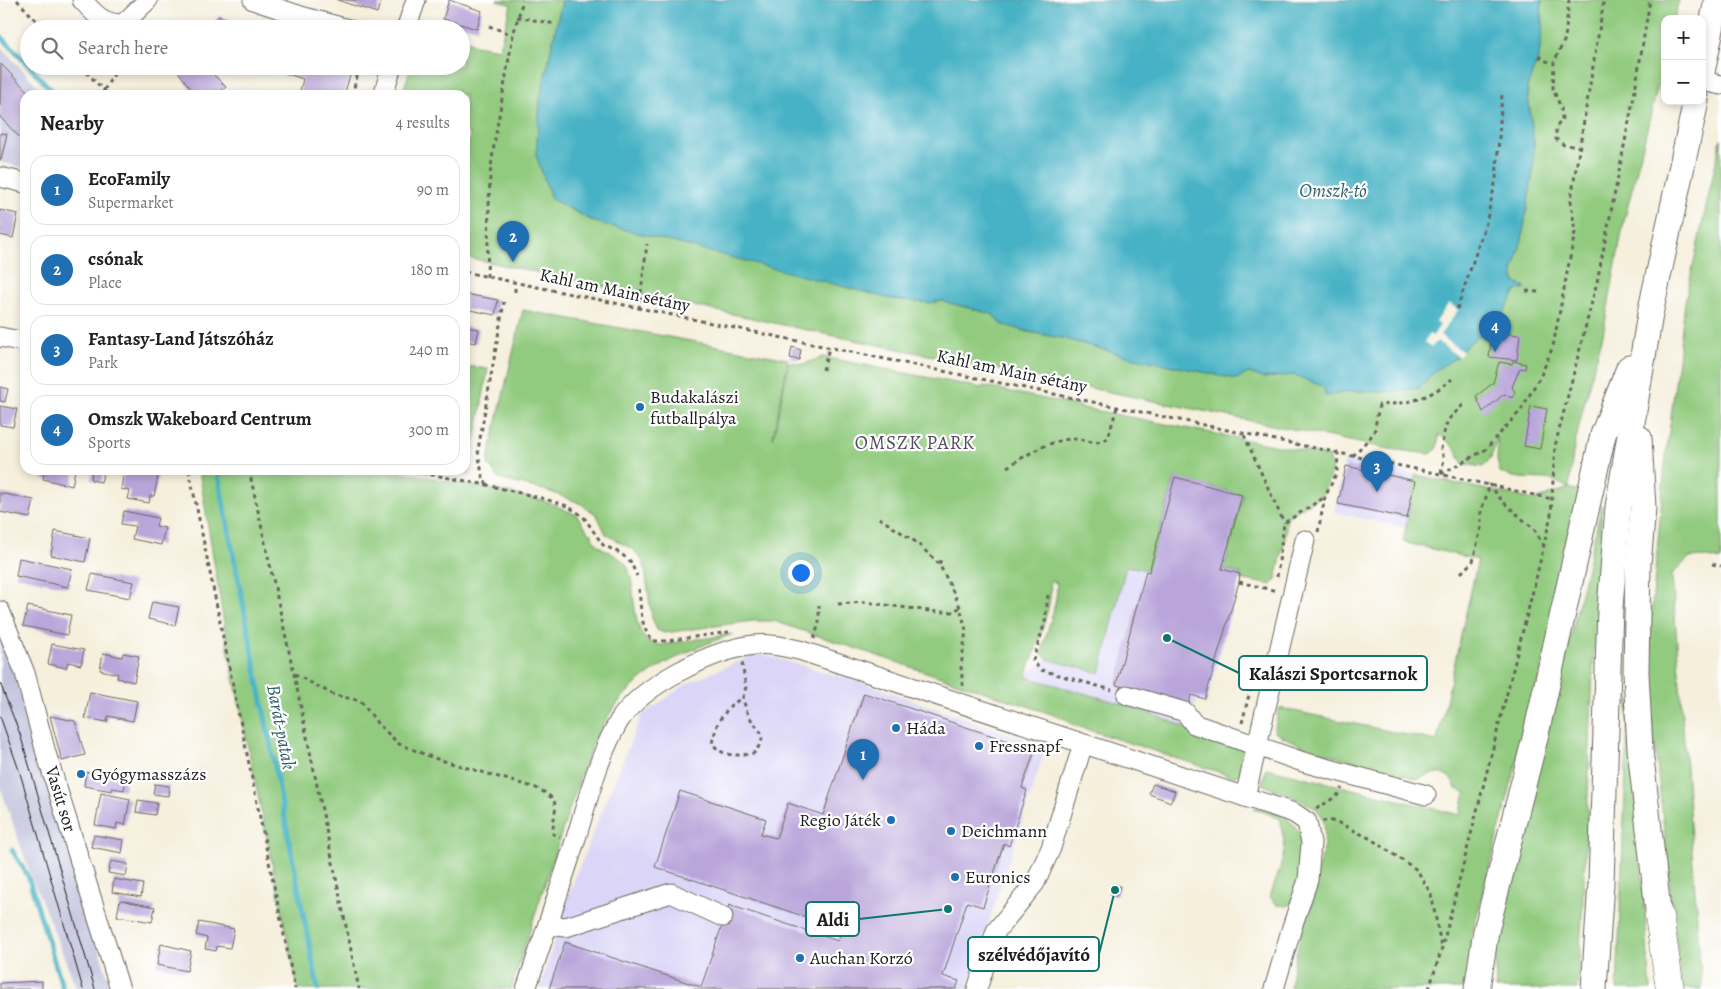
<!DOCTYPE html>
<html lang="en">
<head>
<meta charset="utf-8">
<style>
	:root { --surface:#fff; --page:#f2f2f2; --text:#202124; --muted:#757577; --line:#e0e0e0; --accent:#1f6fb2 }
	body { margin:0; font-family:Alegreya,serif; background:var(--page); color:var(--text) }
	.controls { position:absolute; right:15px; top:15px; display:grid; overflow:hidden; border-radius:10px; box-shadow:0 2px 8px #0003 }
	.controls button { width:45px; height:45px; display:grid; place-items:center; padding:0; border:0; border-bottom:1px solid var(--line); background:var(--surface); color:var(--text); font:25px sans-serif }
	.you { position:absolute; left:800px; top:572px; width:18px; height:18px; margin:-12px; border:4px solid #fff; border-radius:50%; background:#1a73e8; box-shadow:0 0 0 8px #1a73e833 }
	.badge { display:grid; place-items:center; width:32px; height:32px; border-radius:50%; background:var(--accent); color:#fff; font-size:16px; font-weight:700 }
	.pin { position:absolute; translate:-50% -41px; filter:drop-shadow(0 1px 2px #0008) }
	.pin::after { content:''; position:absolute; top:26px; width:18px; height:15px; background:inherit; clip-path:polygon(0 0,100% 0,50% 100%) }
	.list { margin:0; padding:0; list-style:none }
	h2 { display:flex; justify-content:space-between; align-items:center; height:65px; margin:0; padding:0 20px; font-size:21px }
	h2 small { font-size:16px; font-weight:400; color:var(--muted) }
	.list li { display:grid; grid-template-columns:32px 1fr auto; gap:15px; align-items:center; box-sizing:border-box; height:70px; margin:0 10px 10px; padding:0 10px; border:1px solid var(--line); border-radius:15px }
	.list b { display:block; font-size:19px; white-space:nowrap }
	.list p { margin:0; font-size:16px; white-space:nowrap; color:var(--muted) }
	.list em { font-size:16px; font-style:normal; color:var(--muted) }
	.icon { flex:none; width:28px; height:28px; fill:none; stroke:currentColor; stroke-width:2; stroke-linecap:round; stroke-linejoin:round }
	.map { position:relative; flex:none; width:1721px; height:989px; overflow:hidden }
	.search { position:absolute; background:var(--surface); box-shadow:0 2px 8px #0003; left:20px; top:20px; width:450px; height:55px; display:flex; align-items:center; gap:12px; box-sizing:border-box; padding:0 18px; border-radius:28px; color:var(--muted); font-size:19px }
	.panel { position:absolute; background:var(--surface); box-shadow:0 2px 8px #0003; left:20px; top:90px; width:450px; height:385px; border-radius:15px }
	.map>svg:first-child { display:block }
</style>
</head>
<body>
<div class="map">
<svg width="1721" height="989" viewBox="0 0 1721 989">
	<rect width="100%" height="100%" fill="#fff"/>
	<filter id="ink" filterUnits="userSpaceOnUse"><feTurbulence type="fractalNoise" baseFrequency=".02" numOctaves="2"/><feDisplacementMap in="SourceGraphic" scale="10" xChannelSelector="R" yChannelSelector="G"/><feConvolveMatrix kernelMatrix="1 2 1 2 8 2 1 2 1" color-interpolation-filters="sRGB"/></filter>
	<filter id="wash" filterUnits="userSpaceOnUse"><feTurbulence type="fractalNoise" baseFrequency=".0096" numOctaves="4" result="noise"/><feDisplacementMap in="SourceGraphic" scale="20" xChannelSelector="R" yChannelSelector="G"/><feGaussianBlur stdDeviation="1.12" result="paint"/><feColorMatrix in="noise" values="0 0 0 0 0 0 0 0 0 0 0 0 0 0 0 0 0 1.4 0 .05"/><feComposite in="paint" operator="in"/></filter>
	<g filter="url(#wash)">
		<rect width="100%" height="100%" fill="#f5efdc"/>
		<g fill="#dbd6f7">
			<polygon points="1345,460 1416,475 1406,528 1334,512"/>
			<polygon points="1175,477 1243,495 1224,569 1241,574 1207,702 1196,701 1191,729 1130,706 1025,677 1027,673 1047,659 1100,673 1126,566 1148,570"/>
			<polygon points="758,653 863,683 1046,747 967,989 540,989 567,899 589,843 641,716 686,684"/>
		</g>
		<g fill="#c1c2dd">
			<polygon points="0,46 46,95 25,95 25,168 0,162"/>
			<polygon points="0,638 9,658 32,727 111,989 77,989 29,870 0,786"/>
		</g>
		<g fill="#92cb7f" stroke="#57744e">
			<path d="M497 0H562L540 100V110L565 206 594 222 619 209 928 303 942 301 992 314 1001 324 1029 332 1066 339 1126 356 1236 379 1249 373 1263 378 1294 375 1325 387 1326 396 1353 391 1389 392 1420 388 1436 370 1458 356 1467 345 1500 319 1516 290 1525 288 1515 282 1513 272 1522 239 1533 172 1534 143 1527 87 1539 56 1543 25 1541 8 1542 0H1679L1674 19H1665V57L1624 221 1603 334 1586 396 1573 452 1569 488 1582 492 1550 635 1472 934 1465 989H1292L1290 986 1294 962 1324 846C1326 815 1324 810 1295 798 1284 793 1273 789 1262 784L1266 768 1460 815 1465 792 1456 789C1451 769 1433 771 1418 779L1309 749 1274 732 1279 708 1437 741 1478 560 1403 542 1416 475 1535 500 1569 488C1562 485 1554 480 1547 479 1531 478 1514 480 1500 472L1497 460 1498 438 1491 457 1483 467 1463 464 1454 447 1439 434 1437 449 1430 454 1389 449 835 336 465 257V178L470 133 465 132V95H402L411 66H461V37L475 45 499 49 511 5Z"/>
			<polygon points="1721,139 1721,560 1707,557 1689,558 1672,575 1702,989 1681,989 1651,708 1650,630 1664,474 1685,302"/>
			<path d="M523 310 788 359 773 439 789 362 804 364 823 357 982 388 983 386 1078 406V407L1329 456 1332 468 1323 495 1287 517 1285 539 1276 579 1272 585 1240 579 1241 574 1224 569 1243 495 1175 478 1148 570 1126 566 1100 673 1047 659 1042 654C1045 630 1058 608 1057 583L1050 581C1055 602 1033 655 1026 677L1130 706 1246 750 1243 773 1235 776 1228 775 1071 724 1066 719 774 621H752L664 633 657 630 652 618 644 563 635 551 606 534 597 515 580 503 548 491 499 479 488 464 489 455Z"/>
			<polygon points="465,366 488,369 469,475 441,470 465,470"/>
			<path d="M199 470H386L491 489 544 501 577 515 588 532 592 533C590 547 620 554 627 566 637 585 630 632 650 642 653 644 658 644 661 645L733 634C695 647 647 668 622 698 591 733 580 779 565 822 547 877 529 933 511 989H298L229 654Z"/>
			<path d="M1602 505C1590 666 1590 828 1577 989H1496C1493 915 1519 841 1538 770 1560 682 1581 593 1602 505Z"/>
			<polygon points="1629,695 1648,957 1651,989 1617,989"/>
			<path d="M1254 808C1271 808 1272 809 1286 818 1309 834 1305 858 1298 882 1296 890 1296 902 1287 906L1277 905 1270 897C1275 882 1282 866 1284 851 1286 840 1280 830 1281 819Z"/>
		</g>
		<polygon fill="#47b2c5" stroke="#326770" points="562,0 1542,0 1541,8 1543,25 1539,56 1527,87 1534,143 1533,172 1522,239 1513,272 1515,282 1526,288 1516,291 1500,319 1467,345 1458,356 1436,370 1420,388 1389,392 1353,391 1325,396 1324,387 1294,375 1263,378 1249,373 1236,379 1126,356 1066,339 1029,332 1001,324 992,314 942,301 928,303 891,299 595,222 551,199 536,155 540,100"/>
		<polygon fill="#f5efdc" points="1449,303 1458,310 1440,335 1463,352 1459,357 1437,341 1432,347 1424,342 1429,334 1433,336 1440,325 1436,322"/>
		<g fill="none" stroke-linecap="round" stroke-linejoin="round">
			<g stroke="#47b2c5" stroke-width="5">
				<polyline points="0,35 29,66"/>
				<polyline points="29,66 56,95"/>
				<polyline points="217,470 318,989"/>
				<polyline points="12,850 28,876 63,989"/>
			</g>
		</g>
		<g id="blocks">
			<g fill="#b9a5da">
				<polygon points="337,0 381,0 377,13"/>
				<polygon points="449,0 482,11 477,29 443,19"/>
				<polygon points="219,16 254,28 254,29 212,29 214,22"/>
				<polygon points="1,64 31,95 25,95 25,143 0,117"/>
				<polygon points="174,66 216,66 210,71 226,87 220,92 222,95 204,95 201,92 193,92"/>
				<polygon points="263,66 353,66 344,95 299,95 303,79"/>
				<polygon points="0,133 7,134 1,160 0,160"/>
				<polygon points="0,210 18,214 13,238 0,235"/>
				<polygon points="465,294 498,300 495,315 465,309"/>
				<polygon points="465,327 479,329 476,343 465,341"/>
				<polygon points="1492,332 1520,335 1517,360 1489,357"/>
				<polygon points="792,347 801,350 799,360 790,358"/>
				<polygon points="1513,361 1526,364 1525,369 1520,368 1512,387 1515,392 1512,398 1504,394 1483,412 1476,396 1493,383 1499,362 1512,364"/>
				<polygon points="0,387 8,389 5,402 0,401"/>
				<polygon points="0,406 17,409 13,427 0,425"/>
				<polygon points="1531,406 1547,409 1540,449 1524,446"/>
				<polygon points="1346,466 1415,481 1407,518 1338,504"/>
				<polygon points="45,470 75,470 72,486 43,479"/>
				<polygon points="92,470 104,470 101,482 91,480"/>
				<polygon points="124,470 158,477 154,496 150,496 149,503 128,499 130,491 121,489"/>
				<polygon points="1175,477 1242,495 1222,569 1240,574 1239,582 1205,699 1191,695 1189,704 1116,685 1146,571 1149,572"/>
				<polygon points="0,493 34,500 30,518 0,512"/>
				<polygon points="124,511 158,518 156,526 165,528 161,545 132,539 135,526 121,524"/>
				<polygon points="55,531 90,538 85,562 51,555"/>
				<polygon points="19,558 72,569 68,587 16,576"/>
				<polygon points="92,574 134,582 130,598 88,590"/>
				<polygon points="152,602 179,607 175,625 148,619"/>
				<polygon points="28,606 71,615 67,635 23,626"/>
				<polygon points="52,644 84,650 81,665 68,662 66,668 48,664"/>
				<polygon points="103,653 122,657 123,653 139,656 134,682 117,678 118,674 100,670"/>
				<polygon points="90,692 137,701 133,721 108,716 107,722 85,718"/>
				<polygon points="864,693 1035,750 1022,788 1027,790 1009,846 1004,843 983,907 967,902 943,976 959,981 956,989 549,989 565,942 701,987 729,905 838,941 842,929 655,867 680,791 766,819 761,834 776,838 788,803 823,815"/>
				<polygon points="50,716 75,721 85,755 62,761"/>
				<polygon points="86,772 126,779 124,790 112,788 112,791 84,786"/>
				<polygon points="155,784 169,786 168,796 153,794"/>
				<polygon points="1153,784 1175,791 1171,802 1149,794"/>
				<polygon points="101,793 130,799 125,825 117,823 116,829 95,825"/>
				<polygon points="138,800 157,803 155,815 136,812"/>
				<polygon points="94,835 124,840 122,853 91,847"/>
				<polygon points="111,861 128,864 126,876 108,873"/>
				<polygon points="114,879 143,884 141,897 112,892"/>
				<polygon points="1113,884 1120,886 1116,896 1110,894"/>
				<polygon points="120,900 155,907 152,922 117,916"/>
				<polygon points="199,922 234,929 230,948 217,946 216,951 205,949 207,938 196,935"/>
				<polygon points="161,944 191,951 187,971 157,965"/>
				<polygon points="42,981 42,989 0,989 0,983"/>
			</g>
		</g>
	</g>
	<g filter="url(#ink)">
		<use href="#blocks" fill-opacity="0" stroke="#68665f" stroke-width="1"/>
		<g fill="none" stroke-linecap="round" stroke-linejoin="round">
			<defs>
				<g id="minor">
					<path d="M82 0C95 14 102 24 123 24L148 0"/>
					<polyline points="253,0 304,17 348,29"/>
					<polyline points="406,29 416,0"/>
					<polyline points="1702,81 1721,85"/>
					<polyline points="383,95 392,66"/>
					<polyline points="0,177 25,183"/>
					<polyline points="0,337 25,342"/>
					<polyline points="0,611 25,673 46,753 120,989"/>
					<polyline points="1127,695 1185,712 1194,724 1303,762 1426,795"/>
					<polyline points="1245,797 1305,540"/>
					<polyline points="548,925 566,927 671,893 723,917"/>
					<path d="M526 989C543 939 560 889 576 838 588 799 598 757 619 721 642 685 712 650 754 645 769 643 785 647 799 650L1294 813 1307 822 1311 843 1308 880 1292 927 1274 989"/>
					<polyline points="977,989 996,931 1035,883 1051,848 1083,744"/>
				</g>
				<g id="major">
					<polyline points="1702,72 1717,0"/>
					<polyline points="1639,438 1643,508 1638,564 1636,672 1640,749 1661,937"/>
					<polyline points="1477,989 1486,931 1535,738 1603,435 1629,368"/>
					<polyline points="1594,989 1601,883 1610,608 1618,507 1650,314 1696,101"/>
				</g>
				<polyline id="highway" points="1659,916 1670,989"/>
			</defs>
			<use href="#minor" stroke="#68665f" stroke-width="21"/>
			<use href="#major" stroke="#68665f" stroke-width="27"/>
			<use href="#highway" stroke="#68665f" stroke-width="29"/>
			<g stroke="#68665f" stroke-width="3" stroke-dasharray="4 4" stroke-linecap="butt">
				<polyline points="17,0 44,29"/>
				<polyline points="1569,0 1565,39 1554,62 1553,89 1561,108 1562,119 1556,128 1556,139 1564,145 1580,147"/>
				<polyline points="517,17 556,24"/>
				<polyline points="489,26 513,35"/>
				<polyline points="1539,56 1545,61 1554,62"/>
				<polyline points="81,66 108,95"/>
				<polyline points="104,90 119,66"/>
				<polyline points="352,95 360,66"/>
				<polyline points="465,272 1440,474 1552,499"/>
				<polyline points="487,277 490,175 494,145 513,35 523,0"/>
				<polyline points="1526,291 1538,292"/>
				<polyline points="515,292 515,284"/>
				<polyline points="639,309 647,244"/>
				<polyline points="1457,309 1486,223 1496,179 1502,94"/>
				<polyline points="823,370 829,348"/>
				<polyline points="1244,435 1284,523"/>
				<path d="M1353 456 1374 433 1379 405C1411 403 1426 400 1452 379"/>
				<path d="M1007 467C1027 455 1047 441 1071 439 1087 438 1091 447 1108 438L1117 407"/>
				<polyline points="189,470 295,989"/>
				<polyline points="249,470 294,674 359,989"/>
				<polyline points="407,470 487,485 545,499 567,506 583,516 603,545 620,553 630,561 637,576"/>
				<polyline points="1441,473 1444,459 1441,449 1445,427 1450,418 1465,403"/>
				<polyline points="1441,474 1485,450 1521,410 1542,373 1553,346 1575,232 1571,202 1572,193 1604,0"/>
				<polyline points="1489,484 1503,502 1535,530 1543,546"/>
				<polyline points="487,485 482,475 478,450 504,302"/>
				<polyline points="879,518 916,542 939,564 950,585 960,607 966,630 961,667 963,686"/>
				<polyline points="1318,532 1325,497 1337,472 1338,453"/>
				<polyline points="939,564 942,558"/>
				<polyline points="1712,564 1721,566"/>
				<polyline points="1461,573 1473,561 1481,528 1481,510 1487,495 1489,484"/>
				<polyline points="1277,577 1284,523 1325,497"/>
				<polyline points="1239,582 1277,591"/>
				<path d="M639 589C641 607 640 628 653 641H666L729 632"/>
				<polyline points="1048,595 1045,622 1033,660 1035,664 1041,670 1112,690"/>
				<polyline points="838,604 864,602 937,612 954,612 960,607"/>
				<polyline points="814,639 819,623 819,605"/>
				<path d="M742 663 746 687 743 697 730 706 718 722 712 743C723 758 738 756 754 753 772 731 755 731 747 712 745 707 744 702 743 697"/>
				<path d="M295 674 334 695 361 701 377 723 399 744 434 758 536 788C566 802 552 809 553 834L560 837"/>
				<polyline points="1242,723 1257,663"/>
				<polyline points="1316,809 1337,796 1342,788"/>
				<polyline points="1322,821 1335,821 1371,839 1417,870 1431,894 1441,945"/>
				<polyline points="1429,989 1442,948 1534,587 1551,515 1555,446 1597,282 1634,96 1650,0"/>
			</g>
			<use href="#minor" stroke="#fff" stroke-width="19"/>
			<use href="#major" stroke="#fff" stroke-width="25"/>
			<use href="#highway" stroke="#fff" stroke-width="28"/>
			<g stroke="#1c1c1c" stroke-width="1">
				<polyline points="0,683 20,734 95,989"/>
				<polyline points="0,716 20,773 83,989"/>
			</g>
		</g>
	</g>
	<g fill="#1f6fb2" stroke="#fff" stroke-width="2">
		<circle cx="640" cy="407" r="5"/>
		<circle cx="896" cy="728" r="5"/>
		<circle cx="979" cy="746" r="5"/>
		<circle cx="81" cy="774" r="5"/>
		<circle cx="891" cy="820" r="5"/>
		<circle cx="951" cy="831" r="5"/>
		<circle cx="955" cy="877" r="5"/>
		<circle cx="800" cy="958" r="5"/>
	</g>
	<g text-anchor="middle" stroke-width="4.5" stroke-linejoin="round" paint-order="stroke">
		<g font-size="18" fill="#1c1c1c" stroke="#fff">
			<text transform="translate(615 290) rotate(12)" y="6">Kahl am Main sétány</text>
			<text transform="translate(1012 371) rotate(12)" y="6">Kahl am Main sétány</text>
			<text transform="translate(61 799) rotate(73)" y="6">Vasút sor</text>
		</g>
		<g font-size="18" fill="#1c1c1c" stroke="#fff" text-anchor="start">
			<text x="650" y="403">Budakalászi<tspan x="650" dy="21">futballpálya</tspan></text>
			<text x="906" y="734">Háda</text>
			<text x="989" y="752">Fressnapf</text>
			<text x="91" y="780">Gyógymasszázs</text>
			<text x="881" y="826" text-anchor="end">Regio Játék</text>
			<text x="961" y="837">Deichmann</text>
			<text x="965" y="883">Euronics</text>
			<text x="810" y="964">Auchan Korzó</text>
		</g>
		<g font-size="19" font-style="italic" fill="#2f6068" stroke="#fff">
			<text x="1333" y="197">Omszk-tó</text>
			<text transform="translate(282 727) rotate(79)" y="7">Barát-patak</text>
		</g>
		<g font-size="19" letter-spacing="1" fill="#534c5e" stroke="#fff">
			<text x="915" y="449">OMSZK PARK</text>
		</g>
	</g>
	<path fill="none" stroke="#0f766e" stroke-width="2" d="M1167 638L1239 673M948 909L859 919M1115 890L1099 954"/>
	<g fill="#0f766e" stroke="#fff" stroke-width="2">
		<circle cx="1167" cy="638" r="5"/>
		<circle cx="948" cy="909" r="5"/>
		<circle cx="1115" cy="890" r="5"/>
	</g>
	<g fill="#fff" stroke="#0f766e" stroke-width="2">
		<rect x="1239" y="656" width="188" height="34" rx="5"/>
		<rect x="806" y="902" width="53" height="34" rx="5"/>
		<rect x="968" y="937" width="131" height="34" rx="5"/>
	</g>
	<g font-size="19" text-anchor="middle" font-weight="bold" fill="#1c1c1c">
		<text x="1333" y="680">Kalászi Sportcsarnok</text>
		<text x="833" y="926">Aldi</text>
		<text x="1034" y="961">szélvédőjavító</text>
	</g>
</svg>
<div class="controls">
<button>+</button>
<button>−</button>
</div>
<div class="you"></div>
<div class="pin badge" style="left:863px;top:780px">1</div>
<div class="pin badge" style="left:513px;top:262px">2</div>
<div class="pin badge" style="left:1377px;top:492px">3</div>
<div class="pin badge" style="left:1495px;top:352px">4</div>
<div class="search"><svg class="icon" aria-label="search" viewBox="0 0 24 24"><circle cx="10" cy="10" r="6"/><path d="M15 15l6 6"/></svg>Search here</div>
<section class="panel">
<h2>Nearby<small>4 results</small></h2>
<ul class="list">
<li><span class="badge">1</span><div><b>EcoFamily</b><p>Supermarket</p></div><em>90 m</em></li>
<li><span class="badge">2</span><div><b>csónak</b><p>Place</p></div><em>180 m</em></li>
<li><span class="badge">3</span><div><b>Fantasy-Land Játszóház</b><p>Park</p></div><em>240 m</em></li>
<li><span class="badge">4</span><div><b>Omszk Wakeboard Centrum</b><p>Sports</p></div><em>300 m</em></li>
</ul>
</section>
</div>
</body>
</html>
